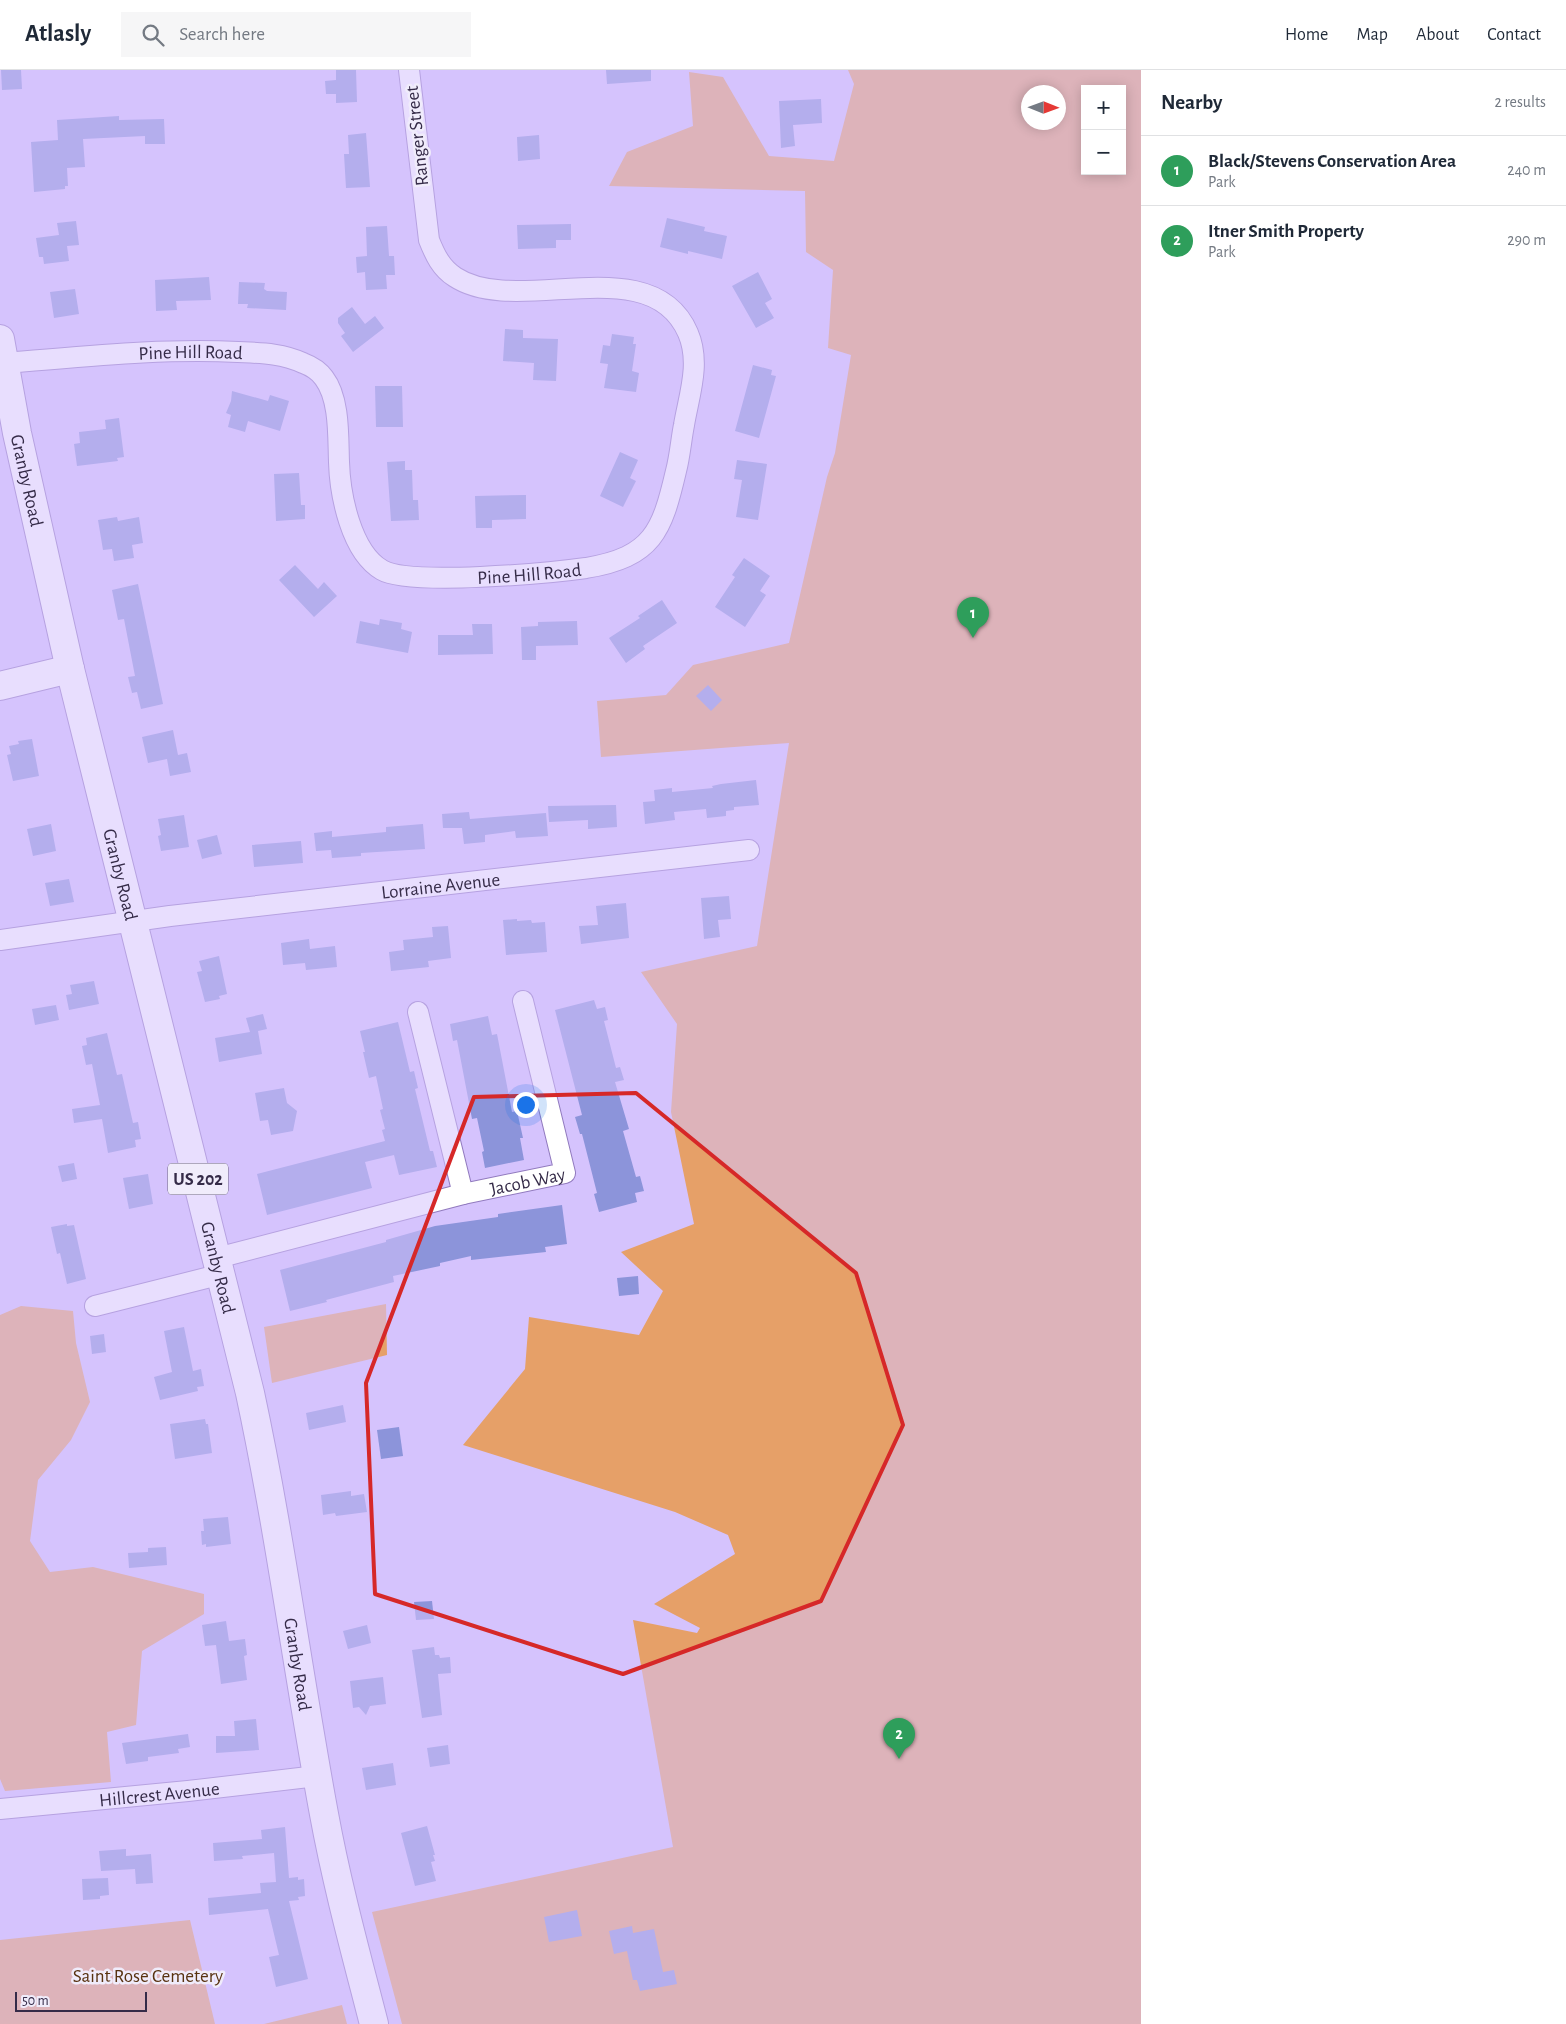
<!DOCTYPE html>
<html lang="en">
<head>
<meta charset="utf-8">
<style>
	:root { --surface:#fff; --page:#f6f6f7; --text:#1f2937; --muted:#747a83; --line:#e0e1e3; --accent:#7c3aed }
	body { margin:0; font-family:"Alegreya Sans",sans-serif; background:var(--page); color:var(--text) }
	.controls { position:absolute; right:15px; top:15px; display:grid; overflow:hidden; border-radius:0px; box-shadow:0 2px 12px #0003 }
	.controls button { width:45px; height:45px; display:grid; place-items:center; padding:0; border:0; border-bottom:1px solid var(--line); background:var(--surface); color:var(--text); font:25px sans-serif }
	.compass { position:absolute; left:1021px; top:15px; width:45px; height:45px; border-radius:50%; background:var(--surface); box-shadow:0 2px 12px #0003; rotate:91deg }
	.scale { position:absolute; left:15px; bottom:12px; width:132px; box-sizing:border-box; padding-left:5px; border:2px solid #352b48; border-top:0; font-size:14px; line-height:18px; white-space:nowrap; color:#352b48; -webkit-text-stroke:4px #f0ecfb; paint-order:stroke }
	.you { position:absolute; left:525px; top:1034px; width:18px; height:18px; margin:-12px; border:4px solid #fff; border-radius:50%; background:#1a73e8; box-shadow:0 0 0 8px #1a73e833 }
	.badge { display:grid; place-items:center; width:32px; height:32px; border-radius:50%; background:var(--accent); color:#fff; font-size:16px; font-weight:700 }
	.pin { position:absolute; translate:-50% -41px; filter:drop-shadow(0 1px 2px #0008) }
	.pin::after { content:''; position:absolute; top:26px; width:18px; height:15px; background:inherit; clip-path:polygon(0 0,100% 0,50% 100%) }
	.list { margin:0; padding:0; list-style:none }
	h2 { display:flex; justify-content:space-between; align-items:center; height:65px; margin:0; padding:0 20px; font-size:21px }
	h2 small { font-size:16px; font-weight:400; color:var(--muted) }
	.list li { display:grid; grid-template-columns:32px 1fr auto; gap:15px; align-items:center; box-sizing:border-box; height:70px; padding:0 20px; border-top:1px solid var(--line) }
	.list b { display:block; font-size:19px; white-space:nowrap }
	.list p { margin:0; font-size:16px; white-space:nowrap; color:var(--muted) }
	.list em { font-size:16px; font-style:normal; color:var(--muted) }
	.icon { flex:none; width:28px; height:28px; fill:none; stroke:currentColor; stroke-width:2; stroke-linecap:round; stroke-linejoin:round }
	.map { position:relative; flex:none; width:1141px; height:1954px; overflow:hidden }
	header { display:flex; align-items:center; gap:30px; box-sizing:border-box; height:70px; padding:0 25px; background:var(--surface); border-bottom:1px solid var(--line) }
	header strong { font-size:24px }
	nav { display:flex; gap:28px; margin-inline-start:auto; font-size:18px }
	.search { width:350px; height:45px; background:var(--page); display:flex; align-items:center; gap:12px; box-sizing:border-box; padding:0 18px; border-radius:0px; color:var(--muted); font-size:19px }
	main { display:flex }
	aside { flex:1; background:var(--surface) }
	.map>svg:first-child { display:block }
</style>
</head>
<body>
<header>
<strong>Atlasly</strong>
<div class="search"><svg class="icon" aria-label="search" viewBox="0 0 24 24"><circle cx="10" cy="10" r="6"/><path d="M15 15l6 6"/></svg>Search here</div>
<nav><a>Home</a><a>Map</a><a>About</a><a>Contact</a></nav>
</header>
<main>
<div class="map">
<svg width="1141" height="1954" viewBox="0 0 1141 1954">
	<rect width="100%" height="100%" fill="#d5c3fd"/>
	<g fill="#e6a068" fill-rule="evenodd">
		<path d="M848 0H1141V1954H402L372 1842 673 1777 633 1550 697 1563 700 1558 654 1534 735 1484 728 1465 675 1442 463 1375 525 1299 529 1247 639 1265 663 1221 621 1182 694 1154 671 1042 677 954 641 902 757 876 789 673 601 687 597 631 666 625 693 595 789 573 827 407 835 383 851 285 828 278 833 200 806 182 805 121 609 116 627 82 693 56 689 2 723 7 769 86 834 91 854 14ZM1085 19H1122V101H1085ZM1028 22H1058V52H1028Z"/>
		<polygon points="386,1234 387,1285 272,1313 264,1257"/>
		<polygon points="21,1236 73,1241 76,1273 90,1332 71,1370 38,1410 30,1471 50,1502 93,1497 204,1524 204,1544 142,1581 136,1655 107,1662 111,1712 5,1721 0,1709 0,1245"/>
		<polygon points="190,1850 215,1954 0,1954 0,1870"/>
		<polygon points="342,1935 347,1954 264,1954"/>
	</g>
	<g fill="#8c94da">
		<polygon points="1,0 21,0 22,19 2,20"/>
		<polygon points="336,0 356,0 357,32 336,33 336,24 326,24 325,11 336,10"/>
		<polygon points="606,0 651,0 651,11 607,14"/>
		<polygon points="821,29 822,53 793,55 795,76 781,78 779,31"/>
		<polygon points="119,46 119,50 164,49 165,74 145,74 145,66 83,69 85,97 67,98 68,116 65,116 65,119 34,122 31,72 58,70 57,50"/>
		<polygon points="366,63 370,117 346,118 344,84 349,84 348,65"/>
		<polygon points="539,65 540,89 518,91 517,67"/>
		<polygon points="667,148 705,157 704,161 727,166 722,189 688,181 688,184 660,177"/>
		<polygon points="76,151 79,175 67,176 69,191 44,194 43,187 39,187 36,168 59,165 57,153"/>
		<polygon points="571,154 571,170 556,170 556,178 518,179 517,155"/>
		<polygon points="387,156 389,186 394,186 395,205 386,205 387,219 366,220 365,202 357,203 356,187 367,186 366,157"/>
		<polygon points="758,202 772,229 765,233 774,248 756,258 732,216"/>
		<polygon points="209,207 211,230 176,231 177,240 156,241 155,210"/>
		<polygon points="239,212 265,213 264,219 267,221 287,222 286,240 247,238 248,234 238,234"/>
		<polygon points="75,219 79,244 54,248 50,222"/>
		<polygon points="352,237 365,254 375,246 384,258 353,282 341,266 345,263 338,253 338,248"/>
		<polygon points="505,259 523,260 523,268 558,269 556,311 533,310 534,293 503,291"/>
		<polygon points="612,264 634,267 633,274 636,274 632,301 639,303 636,322 604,318 608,294 600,293 603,275 610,276"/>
		<polygon points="753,295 772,300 771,305 776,306 759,368 735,361"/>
		<polygon points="375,316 402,316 403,357 376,357"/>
		<polygon points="232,321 268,331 270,325 289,331 280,361 248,351 245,362 228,357 231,345 226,343 231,331"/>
		<polygon points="119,348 124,387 117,388 118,391 77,396 74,374 80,373 79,362 106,359 105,350"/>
		<polygon points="620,382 638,390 630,408 636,411 623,437 600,426"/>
		<polygon points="737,390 767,394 758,450 736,447 742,410 734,409"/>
		<polygon points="405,391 405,400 412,400 413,430 418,430 419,450 391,451 387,392"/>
		<polygon points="299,403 301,435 305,435 305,449 276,451 274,404"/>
		<polygon points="526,425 526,449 492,450 492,458 476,458 475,426"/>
		<polygon points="117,447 118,451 139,447 143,473 132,475 134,488 114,491 112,479 103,480 98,450"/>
		<polygon points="744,488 770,506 760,521 766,525 745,557 715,537 735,507 732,505"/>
		<polygon points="295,495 318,519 324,512 337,526 314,547 279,510"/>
		<polygon points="138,514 163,634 141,639 137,622 132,623 128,607 135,606 124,549 118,550 112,520"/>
		<polygon points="662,530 677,553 643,576 645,579 626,593 609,568 640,548 638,546"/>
		<polygon points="380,549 402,553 401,559 412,562 408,583 356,573 360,551 379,555"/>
		<polygon points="577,551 578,575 536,576 536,590 522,590 521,557 538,556 538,552"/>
		<polygon points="472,554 492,554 493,584 438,585 438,565 473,565"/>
		<polygon points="708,615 722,630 711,641 696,626"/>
		<polygon points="173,660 178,685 187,683 191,702 170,706 167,689 148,693 142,667"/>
		<polygon points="32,669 39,706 13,711 7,685 11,684 9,676 19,674 18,671"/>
		<polygon points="756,710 759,735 734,737 734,740 726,741 726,746 707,748 706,739 674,742 675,750 645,754 643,732 655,731 654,720 672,718 672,722 713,718 712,716 721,714"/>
		<polygon points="616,735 617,757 588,759 588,750 549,752 548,736"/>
		<polygon points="469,742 470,749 546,743 548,766 516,768 515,761 485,765 485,772 464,774 462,758 443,758 442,744"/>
		<polygon points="184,745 189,777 161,781 158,766 161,765 158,749"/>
		<polygon points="51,754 56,781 33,786 27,759"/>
		<polygon points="423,754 425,779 361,783 361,786 332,788 331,780 316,781 314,763 332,761 332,767 386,762 386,757"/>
		<polygon points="217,765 222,784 202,789 197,770"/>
		<polygon points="301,771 303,793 254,797 252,775"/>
		<polygon points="69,809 74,832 50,836 45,813"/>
		<polygon points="729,826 731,849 718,850 720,867 704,869 701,828"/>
		<polygon points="626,833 629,868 581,874 579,856 598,855 596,836"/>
		<polygon points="517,849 517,851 531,850 532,853 545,852 547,882 506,885 503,850"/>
		<polygon points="448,856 451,888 428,891 429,897 391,901 389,882 404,880 403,870 433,867 432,857"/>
		<polygon points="309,869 310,879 335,876 337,897 306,900 305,893 283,895 281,873"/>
		<polygon points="219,886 227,924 219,926 220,929 205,932 197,902 202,901 199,891"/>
		<polygon points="94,911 99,934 69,940 66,925 72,924 70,915"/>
		<polygon points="594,930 597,939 605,937 608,950 604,951 616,998 620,997 624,1010 615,1012 629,1059 623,1061 636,1107 640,1106 644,1121 635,1123 637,1132 599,1142 594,1124 597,1123 582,1064 580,1064 575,1047 582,1045 555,940"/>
		<polygon points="56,935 59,950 35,955 32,939"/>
		<polygon points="263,944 267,959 258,961 262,984 219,992 215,968 250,962 246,948"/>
		<polygon points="488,946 492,965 497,964 512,1042 517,1041 523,1068 520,1068 524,1090 485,1098 482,1082 484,1081 477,1048 472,1049 457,970 453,971 450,954"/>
		<polygon points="398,952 410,1002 414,1001 418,1018 415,1019 430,1081 433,1081 437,1097 399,1105 394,1085 365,1092 372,1118 267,1145 257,1104 385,1071 382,1060 385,1059 380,1040 383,1039 376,1006 369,1008 363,982 365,982 360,961"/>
		<polygon points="107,963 117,1005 122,1004 133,1053 138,1052 141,1069 135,1070 136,1077 108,1083 102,1049 74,1053 72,1039 100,1035 92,994 86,995 82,976 87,975 86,968"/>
		<polygon points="284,1018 287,1033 297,1041 293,1061 271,1065 268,1050 260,1051 255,1023"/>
		<polygon points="74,1093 77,1109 62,1112 58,1096"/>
		<polygon points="148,1104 153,1134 129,1139 123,1108"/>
		<polygon points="562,1135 567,1174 545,1177 546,1182 471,1190 471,1186 440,1193 440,1196 393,1206 394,1212 326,1230 327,1232 290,1241 280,1200 386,1172 386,1170 435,1156 498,1147 498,1144"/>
		<polygon points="67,1154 67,1156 74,1155 86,1209 67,1214 60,1183 57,1184 51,1157"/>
		<polygon points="638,1206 639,1224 619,1226 617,1208"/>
		<polygon points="184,1257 193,1301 201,1299 204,1316 197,1317 198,1321 160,1330 154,1307 172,1302 164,1261"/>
		<polygon points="104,1264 106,1282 92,1284 90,1266"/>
		<polygon points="343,1335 346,1352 309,1360 306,1343"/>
		<polygon points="205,1349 206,1354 208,1354 212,1383 175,1389 170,1354"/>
		<polygon points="399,1357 403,1386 381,1389 377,1360"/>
		<polygon points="351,1421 351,1426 364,1424 367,1442 336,1446 335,1443 323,1445 321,1425"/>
		<polygon points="228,1447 231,1474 206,1477 206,1474 202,1475 201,1461 204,1461 203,1449"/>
		<polygon points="166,1477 167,1495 129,1498 128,1483 148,1482 148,1478"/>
		<polygon points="432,1531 434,1549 416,1550 414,1532"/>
		<polygon points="226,1551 229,1571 245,1569 247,1585 244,1586 247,1610 221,1614 216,1575 205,1576 202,1555"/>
		<polygon points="367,1555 371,1573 348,1579 343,1561"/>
		<polygon points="434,1577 435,1585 439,1585 440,1588 450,1587 451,1603 438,1604 442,1645 422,1648 412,1580"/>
		<polygon points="383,1607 386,1634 370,1636 366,1645 359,1637 353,1638 350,1611"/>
		<polygon points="256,1649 259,1680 216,1683 216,1666 235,1666 234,1651"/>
		<polygon points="188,1664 190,1677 178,1679 179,1683 148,1687 148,1691 126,1694 122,1673"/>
		<polygon points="448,1675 450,1694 430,1697 427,1678"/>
		<polygon points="393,1693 396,1715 366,1720 362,1698"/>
		<polygon points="427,1756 435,1785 433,1785 435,1791 431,1792 436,1811 415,1816 401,1763"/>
		<polygon points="285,1757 289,1808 298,1807 298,1810 304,1809 305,1826 298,1827 299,1830 289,1831 308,1909 276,1917 269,1887 279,1885 268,1839 209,1845 208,1828 261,1823 260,1813 276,1812 274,1783 242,1786 243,1789 214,1791 213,1773 262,1769 261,1760"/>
		<polygon points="126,1779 126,1786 151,1784 153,1813 136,1814 135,1799 101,1801 99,1781"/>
		<polygon points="108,1808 109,1825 100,1826 100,1829 83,1830 82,1809"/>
		<polygon points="577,1840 582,1866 549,1872 544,1847"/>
		<polygon points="632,1856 633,1863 654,1859 663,1902 674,1900 677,1914 640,1921 637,1910 633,1910 627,1881 614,1884 609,1861"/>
	</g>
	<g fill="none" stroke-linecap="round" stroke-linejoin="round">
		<defs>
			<g id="street">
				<path id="s1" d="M5 293C82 287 160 278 238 282 260 283 282 283 303 293 311 296 319 301 324 308 340 329 338 367 339 392 340 425 351 482 382 500 409 516 550 503 586 498 653 487 662 461 676 401 680 386 681 370 684 355 689 325 701 293 688 263 651 177 517 248 455 207 441 198 435 185 429 170L409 0"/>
				<path id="s2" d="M0 870 170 846 749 780"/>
				<polyline points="418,942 463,1124"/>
				<path id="s3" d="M217 1188 463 1124 565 1103 523 931"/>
				<polyline points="95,1236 222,1204"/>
				<path id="s4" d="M0 1739 188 1721 317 1706"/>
			</g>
			<polyline id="secondary" points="0,616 70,599"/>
			<g id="primary">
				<path id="s5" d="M0 269 17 363 70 599 250 1323C280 1463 298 1604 324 1744 337 1815 356 1884 374 1954"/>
			</g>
		</defs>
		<use href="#street" stroke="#917abe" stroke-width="22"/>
		<use href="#secondary" stroke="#917abe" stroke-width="30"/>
		<use href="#primary" stroke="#917abe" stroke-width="30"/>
		<use href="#street" stroke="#fff" stroke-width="20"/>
		<use href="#secondary" stroke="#fff" stroke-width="28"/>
		<use href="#primary" stroke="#fff" stroke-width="28"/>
	</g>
	<path d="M0 0H1141V1954H0ZM636 1023 856 1203 903 1355 821 1531 623 1604 375 1524 366 1313 474 1027Z" fill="#d5c3fd" fill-opacity=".55" fill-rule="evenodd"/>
	<path fill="none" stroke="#d62828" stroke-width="4" stroke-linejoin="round" d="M636 1023 856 1203 903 1355 821 1531 623 1604 375 1524 366 1313 474 1027Z"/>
	<g text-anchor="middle" stroke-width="5" stroke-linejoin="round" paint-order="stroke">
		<rect fill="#f0ecfb" stroke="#6d657e" stroke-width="1" x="168" y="1093.5" width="60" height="31" rx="4"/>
		<g font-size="18" font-weight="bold" fill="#352b48">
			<text x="198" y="1115">US 202</text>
		</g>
		<g font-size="19" fill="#352b48" stroke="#f0ecfb">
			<text transform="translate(416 66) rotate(-96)" y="7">Ranger Street</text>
			<text dy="7" stroke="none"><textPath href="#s1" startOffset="186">Pine Hill Road</textPath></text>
			<text dy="7" stroke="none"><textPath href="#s5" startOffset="144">Granby Road</textPath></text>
			<text dy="7" stroke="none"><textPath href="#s1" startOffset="681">Pine Hill Road</textPath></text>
			<text dy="7" stroke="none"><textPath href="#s5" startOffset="549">Granby Road</textPath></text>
			<text dy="7" stroke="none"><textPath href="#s2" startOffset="444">Lorraine Avenue</textPath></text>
			<text dy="7" stroke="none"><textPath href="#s3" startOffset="320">Jacob Way</textPath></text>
			<text dy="7" stroke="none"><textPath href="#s5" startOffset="954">Granby Road</textPath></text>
			<text dy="7" stroke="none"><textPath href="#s5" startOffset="1359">Granby Road</textPath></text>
			<text dy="7" stroke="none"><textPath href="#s4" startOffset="160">Hillcrest Avenue</textPath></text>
		</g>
		<g font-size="19" fill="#583210" stroke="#f0ecfb">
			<text x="148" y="1912">Saint Rose Cemetery</text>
		</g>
	</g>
</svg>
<div class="controls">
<button>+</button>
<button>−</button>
</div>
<svg class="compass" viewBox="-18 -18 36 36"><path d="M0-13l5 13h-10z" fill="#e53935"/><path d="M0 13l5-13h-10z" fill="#747a83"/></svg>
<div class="scale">50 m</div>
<div class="you"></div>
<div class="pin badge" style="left:973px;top:568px;background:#2e9e5b">1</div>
<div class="pin badge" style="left:899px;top:1689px;background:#2e9e5b">2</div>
</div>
<aside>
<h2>Nearby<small>2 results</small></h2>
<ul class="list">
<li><span class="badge" style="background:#2e9e5b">1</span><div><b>Black/Stevens Conservation Area</b><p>Park</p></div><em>240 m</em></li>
<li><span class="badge" style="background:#2e9e5b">2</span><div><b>Itner Smith Property</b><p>Park</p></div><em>290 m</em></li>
</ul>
</aside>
</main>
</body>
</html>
